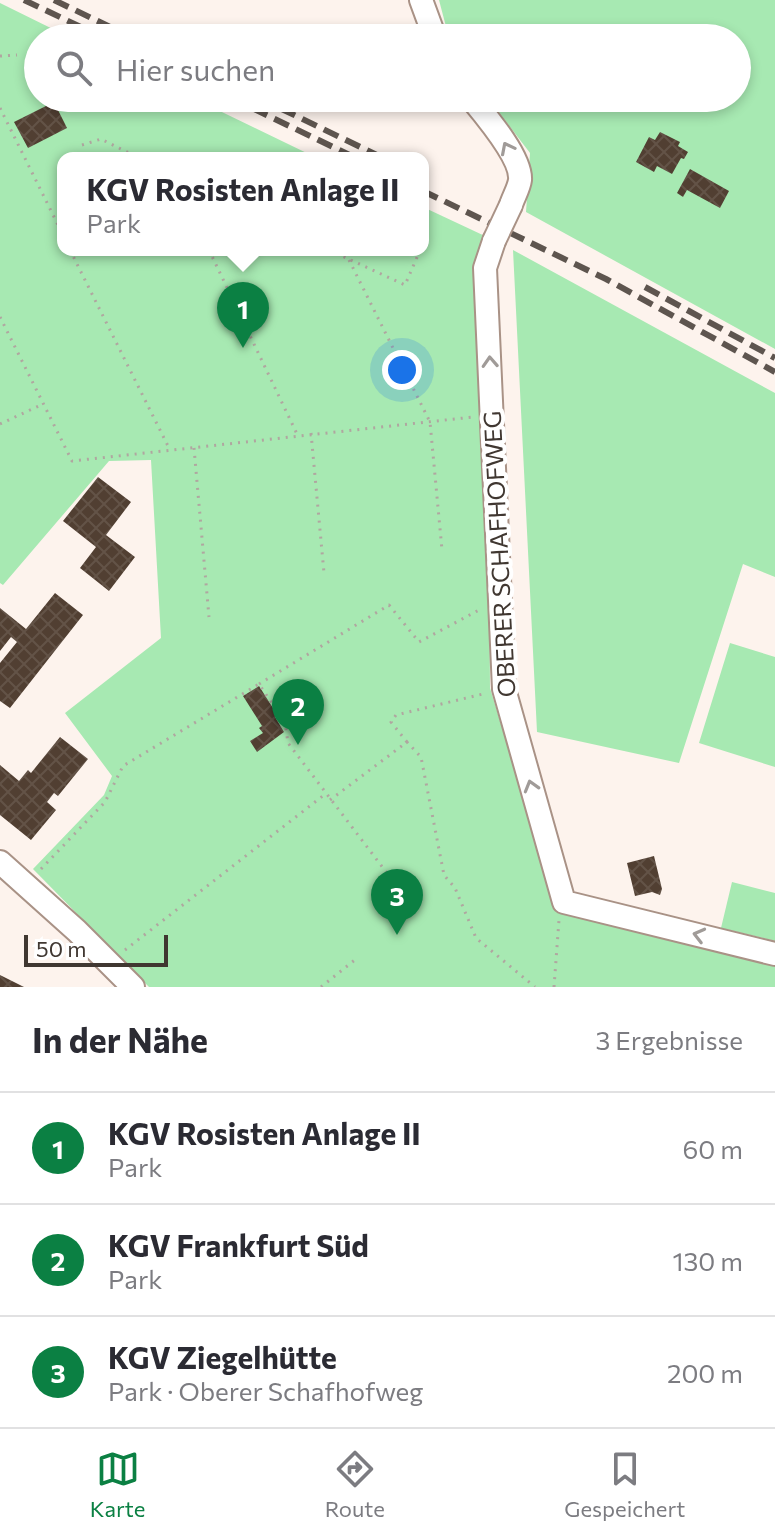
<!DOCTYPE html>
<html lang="de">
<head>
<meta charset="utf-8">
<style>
  :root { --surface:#fff; --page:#f7f7f7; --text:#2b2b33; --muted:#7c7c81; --line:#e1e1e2; --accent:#0b8043 }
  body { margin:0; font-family:Commissioner,sans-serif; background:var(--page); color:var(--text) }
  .scale { position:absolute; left:24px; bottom:20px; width:144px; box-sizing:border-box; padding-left:8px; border:4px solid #403731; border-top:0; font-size:22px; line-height:28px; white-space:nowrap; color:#403731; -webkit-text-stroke:6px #fff; paint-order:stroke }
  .you { position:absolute; left:402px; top:370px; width:28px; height:28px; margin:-20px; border:6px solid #fff; border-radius:50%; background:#1a73e8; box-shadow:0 0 0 12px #1a73e833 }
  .badge { display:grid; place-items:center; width:52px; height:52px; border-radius:50%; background:var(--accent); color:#fff; font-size:26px; font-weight:700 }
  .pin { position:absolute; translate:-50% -66px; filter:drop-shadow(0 2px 4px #0008) }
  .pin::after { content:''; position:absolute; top:42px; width:28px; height:24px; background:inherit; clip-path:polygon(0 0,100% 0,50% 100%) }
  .popup { position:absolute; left:57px; top:152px; width:372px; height:104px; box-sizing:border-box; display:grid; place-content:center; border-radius:16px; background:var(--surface); filter:drop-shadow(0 2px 6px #0005); font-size:26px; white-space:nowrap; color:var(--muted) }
  .popup b { font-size:30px; color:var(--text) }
  .popup::after { content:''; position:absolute; left:50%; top:100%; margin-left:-16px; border:16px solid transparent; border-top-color:var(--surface) }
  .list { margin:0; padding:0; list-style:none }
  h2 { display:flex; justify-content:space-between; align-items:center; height:104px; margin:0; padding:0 32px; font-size:34px }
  h2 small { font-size:26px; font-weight:400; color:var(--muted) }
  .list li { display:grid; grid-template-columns:52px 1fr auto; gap:24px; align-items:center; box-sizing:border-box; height:112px; padding:0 32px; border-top:2px solid var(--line) }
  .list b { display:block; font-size:30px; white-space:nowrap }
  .list p { margin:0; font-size:26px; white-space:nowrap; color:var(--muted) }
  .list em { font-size:26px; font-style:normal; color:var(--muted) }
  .icon { flex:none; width:44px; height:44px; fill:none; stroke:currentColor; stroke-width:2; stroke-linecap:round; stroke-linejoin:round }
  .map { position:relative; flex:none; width:775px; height:987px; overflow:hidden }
  .search { position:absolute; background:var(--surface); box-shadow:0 4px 12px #0003; left:24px; right:24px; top:24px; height:88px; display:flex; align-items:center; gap:20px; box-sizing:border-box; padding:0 28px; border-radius:44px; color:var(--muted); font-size:30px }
  .sheet { height:440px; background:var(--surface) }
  nav { display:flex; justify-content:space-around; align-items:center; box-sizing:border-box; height:112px; border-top:2px solid var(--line); background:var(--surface); font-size:22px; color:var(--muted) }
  nav a { display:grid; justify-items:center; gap:4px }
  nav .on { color:var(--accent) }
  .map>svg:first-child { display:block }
</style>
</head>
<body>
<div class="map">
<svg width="775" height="987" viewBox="0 0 775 987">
  <defs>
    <pattern id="building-cross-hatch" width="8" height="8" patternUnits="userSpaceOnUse" patternTransform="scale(2)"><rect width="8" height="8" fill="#513f32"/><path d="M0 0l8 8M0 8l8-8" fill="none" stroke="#635347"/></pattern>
  </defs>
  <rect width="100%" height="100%" fill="#fdf3ed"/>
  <path fill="#a7e9b2" d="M439 0H775V349L526 212 530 153 488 98H737V38H449Z
    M0 3 71 38H38V98H193L317 158H63V250H423V207L487 237 490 688 556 906 775 965V987H149L33 869 104 795 112 776 65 713 161 638 151 460 109 461 3 585 0 583Z
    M513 250 775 393V577L743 564 679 763 537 732Z
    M730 643 775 657V767L699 743Z
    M732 882 775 893V941L721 928Z"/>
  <path fill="url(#building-cross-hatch)" d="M54 102 67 128 28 148 14 122Z
    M660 132 680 142 678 146 688 152 684 159 681 158 672 174 657 166 654 172 636 162 649 137 655 140Z
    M690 169 729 191 720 208 687 190 683 197 677 193Z
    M98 477 131 502 106 535 135 557 109 591 80 568 96 547 63 521Z
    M55 593 83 615 10 708 0 701V663L17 642 11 637 0 651V608L26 629Z
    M259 686 278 716 275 717 284 732 257 752 250 741 263 733 259 728 262 726 243 696Z
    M60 737 88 759 58 796 54 793 47 802 56 810 31 840 0 815V765L19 781 28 770 31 773Z
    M654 856 662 889 660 895 652 892 635 896 627 863Z
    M0 975 24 987H0Z"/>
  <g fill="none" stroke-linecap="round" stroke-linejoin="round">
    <defs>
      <path id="minor" d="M421 0 435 38
        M471 98C485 115 522 158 520 180 519 188 513 198 511 205
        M494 241 485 268 504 689 564 902 775 954
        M0 862 77 931 133 987"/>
    </defs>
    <use href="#minor" stroke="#a99286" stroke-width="26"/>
    <path stroke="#b0a6a0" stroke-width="3" stroke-dasharray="2 6" stroke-linecap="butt" d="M0 56 17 55
      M0 108 63 235
      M82 145 101 139 139 158
      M70 250 170 450
      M209 250 297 434
      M329 250 405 285 418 255
      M349 260 430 422 442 550
      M0 317 72 461 473 417
      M0 424 43 404
      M311 433 324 573
      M194 448 209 617
      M259 684 389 605 419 642 479 610
      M407 742 391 722 396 715 483 694
      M330 800 407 742 421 757 444 875 455 888 476 938 535 987
      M41 869 105 802 123 766 259 684 285 723 288 743 393 881
      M125 950 324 795
      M321 987 356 959
      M554 987 559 920"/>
    <use href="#minor" stroke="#fff" stroke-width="22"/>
    <path stroke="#5e554f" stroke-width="6" stroke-dasharray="16 8" stroke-linecap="butt" d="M24 0 104 38
      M54 0 133 38
      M231 98 356 158
      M259 98 383 158
      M423 191 606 279 775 372
      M645 287 775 358"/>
    <defs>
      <path id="minor-bridge" d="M494 241 511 205"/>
    </defs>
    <use href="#minor-bridge" stroke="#a99286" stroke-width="26" stroke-linecap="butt"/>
    <use href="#minor-bridge" stroke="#fff" stroke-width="22"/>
  </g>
  <defs><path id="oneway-chevron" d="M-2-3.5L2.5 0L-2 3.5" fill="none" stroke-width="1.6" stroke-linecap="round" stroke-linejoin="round" transform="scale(2)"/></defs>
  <g stroke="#a09b98">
    <use href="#oneway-chevron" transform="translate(507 148) rotate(-117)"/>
    <use href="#oneway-chevron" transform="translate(490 362) rotate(-93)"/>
    <use href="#oneway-chevron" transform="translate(531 786) rotate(-106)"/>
    <use href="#oneway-chevron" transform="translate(699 935) rotate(-166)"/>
  </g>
  <g text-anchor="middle" stroke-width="8" stroke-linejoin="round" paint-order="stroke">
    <g font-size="24" fill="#403731" stroke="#fff">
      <text transform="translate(500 554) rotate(-93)" y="8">OBERER SCHAFHOFWEG</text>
    </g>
  </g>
</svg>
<div class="scale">50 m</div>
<div class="you"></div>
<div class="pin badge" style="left:243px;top:348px">1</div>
<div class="popup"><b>KGV Rosisten Anlage II</b>Park</div>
<div class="pin badge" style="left:298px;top:745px">2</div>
<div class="pin badge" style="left:397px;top:935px">3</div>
<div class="search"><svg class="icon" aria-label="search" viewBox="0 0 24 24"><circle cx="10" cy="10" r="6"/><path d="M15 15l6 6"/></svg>Hier suchen</div>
</div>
<section class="sheet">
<h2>In der Nähe<small>3 Ergebnisse</small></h2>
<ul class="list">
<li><span class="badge">1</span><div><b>KGV Rosisten Anlage II</b><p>Park</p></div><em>60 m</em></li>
<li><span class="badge">2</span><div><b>KGV Frankfurt Süd</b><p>Park</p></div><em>130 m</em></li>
<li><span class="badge">3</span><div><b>KGV Ziegelhütte</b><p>Park · Oberer Schafhofweg</p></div><em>200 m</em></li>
</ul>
</section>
<nav>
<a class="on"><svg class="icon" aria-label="map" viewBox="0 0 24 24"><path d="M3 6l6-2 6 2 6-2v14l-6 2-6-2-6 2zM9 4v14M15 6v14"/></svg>Karte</a>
<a><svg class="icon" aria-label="directions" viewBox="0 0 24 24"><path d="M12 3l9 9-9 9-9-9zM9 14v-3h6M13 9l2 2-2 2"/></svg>Route</a>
<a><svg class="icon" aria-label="saved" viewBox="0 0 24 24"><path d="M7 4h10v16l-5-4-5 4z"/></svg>Gespeichert</a>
</nav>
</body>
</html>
